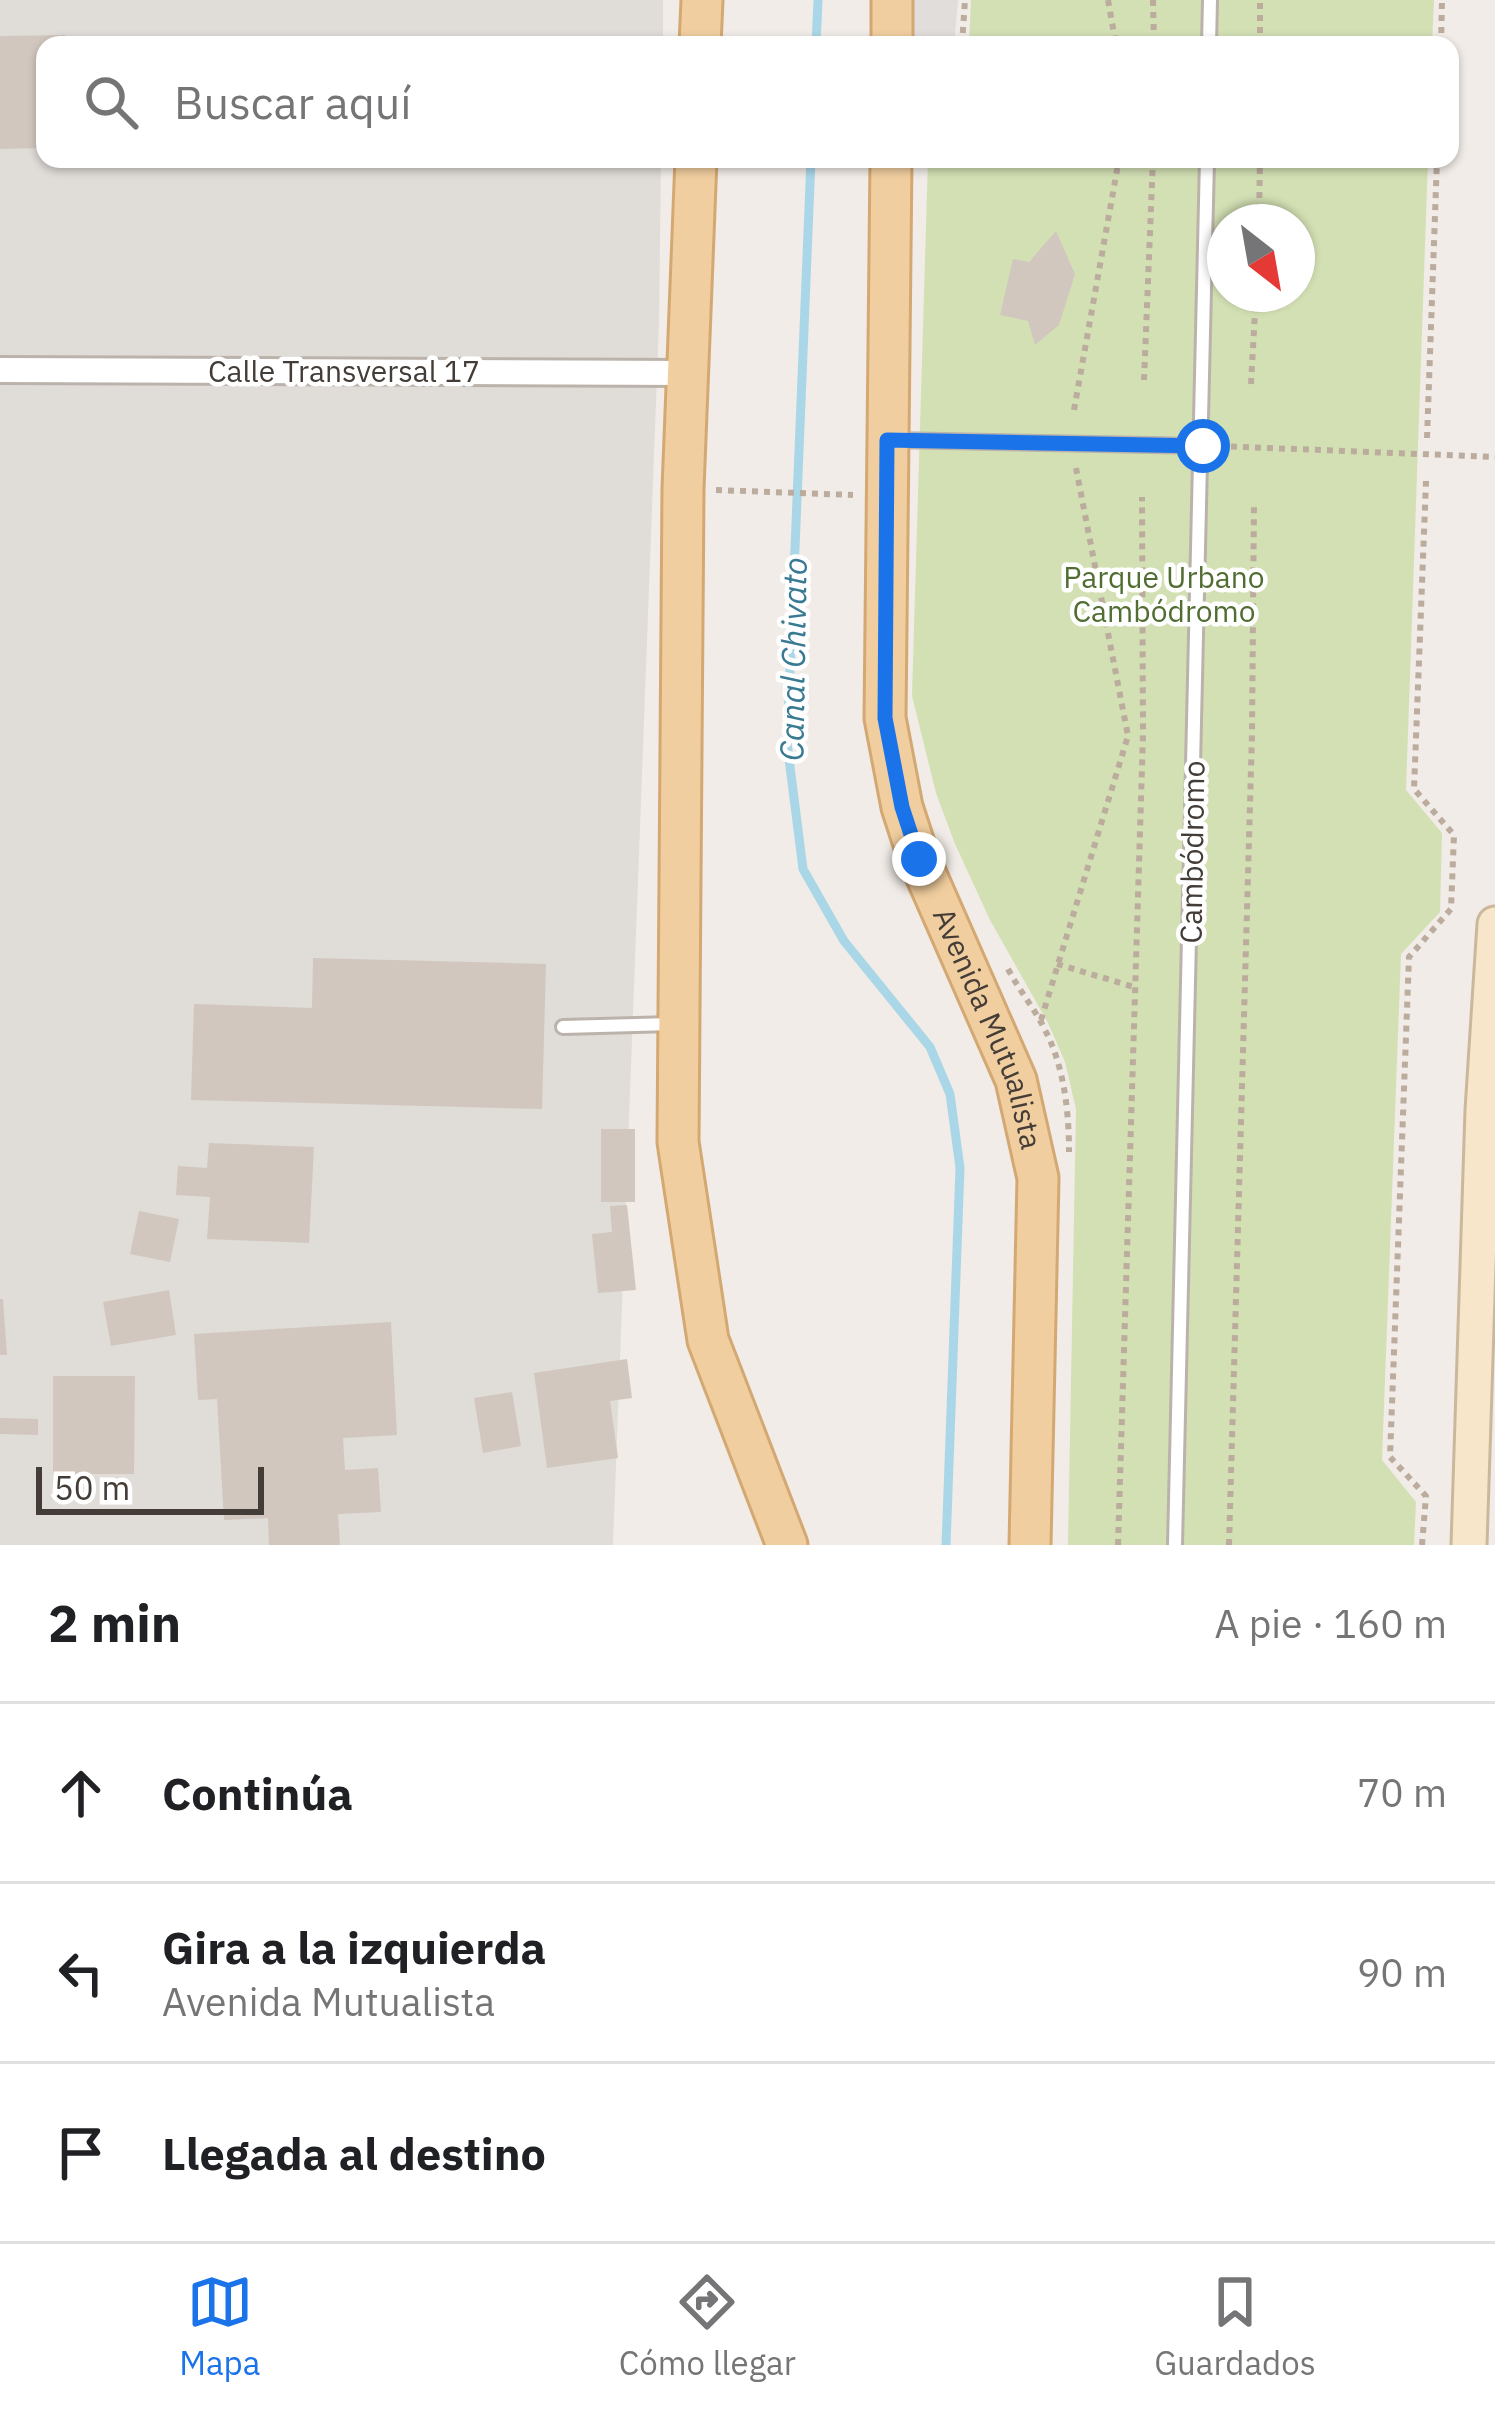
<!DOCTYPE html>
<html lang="es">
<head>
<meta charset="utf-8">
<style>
  :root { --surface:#fff; --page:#f2f2f2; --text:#202124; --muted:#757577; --line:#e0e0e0; --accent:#1a73e8 }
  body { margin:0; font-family:"IBM Plex Sans",sans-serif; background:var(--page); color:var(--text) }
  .compass { position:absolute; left:1207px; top:204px; width:108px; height:108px; border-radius:50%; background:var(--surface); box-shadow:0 3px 9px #0004; rotate:149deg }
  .scale { position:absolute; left:36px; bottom:30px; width:228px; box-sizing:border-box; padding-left:12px; border:6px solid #433c37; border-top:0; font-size:33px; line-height:42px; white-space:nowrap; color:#433c37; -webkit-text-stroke:9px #fff; paint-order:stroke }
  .stop { position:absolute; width:36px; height:36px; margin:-27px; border:9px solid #1a73e8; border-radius:50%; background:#fff }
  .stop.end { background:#1a73e8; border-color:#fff; box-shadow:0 3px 12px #0008 }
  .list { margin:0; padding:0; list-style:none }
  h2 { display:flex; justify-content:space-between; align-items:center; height:156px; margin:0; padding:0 48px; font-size:51px }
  h2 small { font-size:39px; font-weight:400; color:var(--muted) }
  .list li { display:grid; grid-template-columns:78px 1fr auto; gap:36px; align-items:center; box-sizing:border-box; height:180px; padding:0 48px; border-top:3px solid var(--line) }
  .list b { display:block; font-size:45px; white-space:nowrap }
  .list p { margin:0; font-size:39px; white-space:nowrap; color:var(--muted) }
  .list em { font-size:39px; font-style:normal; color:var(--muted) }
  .icon { flex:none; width:66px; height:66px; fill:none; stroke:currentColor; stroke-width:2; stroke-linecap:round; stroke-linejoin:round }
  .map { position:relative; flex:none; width:1495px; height:1545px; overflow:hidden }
  .search { position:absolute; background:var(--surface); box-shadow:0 3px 9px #0004; left:36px; right:36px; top:36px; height:132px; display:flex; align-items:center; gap:30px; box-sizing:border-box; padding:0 42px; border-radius:24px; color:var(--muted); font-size:45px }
  .sheet { height:696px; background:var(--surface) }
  nav { display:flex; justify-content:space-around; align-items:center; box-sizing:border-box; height:168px; border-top:3px solid var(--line); background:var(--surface); font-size:33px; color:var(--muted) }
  nav a { display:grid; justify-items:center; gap:6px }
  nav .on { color:var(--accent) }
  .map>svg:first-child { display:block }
</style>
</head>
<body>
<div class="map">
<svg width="1495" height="1545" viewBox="0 0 1495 1545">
  <rect width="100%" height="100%" fill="#f1ece7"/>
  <path fill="#e0dcd8" d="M0 0H663V45H45V159H661L659 322 613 1545H0Z"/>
  <path fill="#d3e0b4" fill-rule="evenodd" d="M971 0H1434L1432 45H969Z
    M928 159H1428L1406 790 1442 833 1440 912 1401 954 1382 1460 1416 1502 1414 1545H1068L1076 1109 1065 1062 1048 1023 990 920 955 844 936 793 912 696ZM1225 222H1297V294H1225Z"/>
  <path fill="#e0dddb" d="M913 0H958L954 45H911Z"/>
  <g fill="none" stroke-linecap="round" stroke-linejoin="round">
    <path stroke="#aad7e7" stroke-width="9" d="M816 45 818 0
      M811 159 787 743 803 869 844 941 930 1047 950 1094 960 1168 946 1545"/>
  </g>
  <path fill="#d1c7be" d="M65 35V45H45V148L0 149V36Z
    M1056 231 1075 274 1059 325 1035 345 1028 321 1000 315 1013 259 1029 262Z
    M313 958 546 964 542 1109 191 1100 194 1004 312 1008Z
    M601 1129H635V1202H601Z
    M209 1143 314 1147 309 1243 207 1239 210 1197 176 1195 178 1166 207 1168Z
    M627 1205 636 1290 598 1293 592 1234 612 1232 610 1206Z
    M139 1211 179 1219 170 1262 130 1254Z
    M169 1290 176 1335 111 1346 103 1302Z
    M0 1299H3L7 1355H0Z
    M391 1322 397 1435 343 1438 345 1470 378 1468 381 1512 338 1514 340 1545H269L268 1518 224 1520 217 1399 198 1400 194 1334Z
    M627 1359 632 1398 610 1401 618 1458 547 1468 534 1373Z
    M53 1376H135L134 1474H53Z
    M512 1392 521 1446 483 1453 474 1398Z
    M0 1418 38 1419V1435L0 1434Z"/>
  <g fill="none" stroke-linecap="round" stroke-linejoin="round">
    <defs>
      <path id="lane" d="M1209 45 1210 0
        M893 440 1203 446
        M563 1027 672 1024
        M1175 1545 1207 159"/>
      <path id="street" d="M0 370 687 373"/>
      <path id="secondary" d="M1469 1545 1483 1110 1495 924"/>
      <g id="primary">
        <path d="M700 45 702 0"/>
        <path d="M892 45V0"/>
        <path d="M696 159 683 489 678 1142 708 1340 787 1545"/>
        <path id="s1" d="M891 159 885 718 902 807 919 859 1016 1080 1038 1178 1030 1545"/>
      </g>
    </defs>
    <use href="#lane" stroke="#bbb3ab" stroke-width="18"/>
    <use href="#street" stroke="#bbb3ab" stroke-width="30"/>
    <use href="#secondary" stroke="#cbb89c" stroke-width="39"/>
    <use href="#primary" stroke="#d4a872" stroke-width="45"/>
    <path stroke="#bbac9e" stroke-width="6" stroke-dasharray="6 6" stroke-linecap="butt" d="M1108 0 1116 45
      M1153 0 1154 45
      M962 45 965 0
      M1260 45V0
      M1441 45 1442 0
      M1259 222 1260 159
      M1144 380 1153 159
      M1251 384 1256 294
      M1074 410 1119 159
      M1427 438 1437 159
      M1219 446 1495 457
      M716 490 853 495
      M1057 964 1134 987
      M1008 969C1019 990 1034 1008 1044 1028 1064 1065 1069 1111 1069 1152
      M1041 1020 1128 736 1075 463
      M1118 1545 1143 734 1142 497
      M1229 1545 1252 734 1254 502
      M1422 1545 1426 1496 1390 1457 1409 957 1451 909 1454 835 1414 789 1426 481"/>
    <use href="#lane" stroke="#fff" stroke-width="12"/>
    <use href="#street" stroke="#fff" stroke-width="24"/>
    <use href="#secondary" stroke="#f8e6ca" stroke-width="33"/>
    <use href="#primary" stroke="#f1ce9f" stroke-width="39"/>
  </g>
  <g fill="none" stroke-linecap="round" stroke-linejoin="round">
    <path stroke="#1a73e8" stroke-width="15" d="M919 859 902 807 885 718 887 440 1203 446"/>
  </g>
  <g text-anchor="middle" stroke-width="9" stroke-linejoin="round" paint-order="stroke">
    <g font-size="30" fill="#433c37" stroke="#fff">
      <text x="344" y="382">Calle Transversal 17</text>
      <text transform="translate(1193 852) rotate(-89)" y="10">Cambódromo</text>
      <text dy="10" stroke="none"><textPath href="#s1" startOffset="888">Avenida Mutualista</textPath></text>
    </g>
    <g font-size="30" fill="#516d31" stroke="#fff">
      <text x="1164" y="588">Parque Urbano<tspan x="1164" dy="34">Cambódromo</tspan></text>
    </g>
    <g font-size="33" font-style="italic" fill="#397a93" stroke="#fff">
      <text transform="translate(793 659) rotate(-89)" y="12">Canal Chivato</text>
    </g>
  </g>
</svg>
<svg class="compass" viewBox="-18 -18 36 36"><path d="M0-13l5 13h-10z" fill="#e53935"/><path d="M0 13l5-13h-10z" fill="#757577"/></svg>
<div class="scale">50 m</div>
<div class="stop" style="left:1203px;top:446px"></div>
<div class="stop end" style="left:919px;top:859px"></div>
<div class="search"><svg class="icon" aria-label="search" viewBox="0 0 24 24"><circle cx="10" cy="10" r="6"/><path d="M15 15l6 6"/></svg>Buscar aquí</div>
</div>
<section class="sheet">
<h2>2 min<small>A pie · 160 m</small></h2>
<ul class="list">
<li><svg class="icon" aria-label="ahead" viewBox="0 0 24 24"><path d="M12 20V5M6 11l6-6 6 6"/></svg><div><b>Continúa</b></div><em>70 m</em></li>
<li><svg class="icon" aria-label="left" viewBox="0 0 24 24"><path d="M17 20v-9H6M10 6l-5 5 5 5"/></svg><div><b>Gira a la izquierda</b><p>Avenida Mutualista</p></div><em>90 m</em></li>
<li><svg class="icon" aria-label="arrive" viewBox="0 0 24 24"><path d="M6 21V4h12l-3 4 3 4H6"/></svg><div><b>Llegada al destino</b></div></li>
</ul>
</section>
<nav>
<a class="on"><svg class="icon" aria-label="map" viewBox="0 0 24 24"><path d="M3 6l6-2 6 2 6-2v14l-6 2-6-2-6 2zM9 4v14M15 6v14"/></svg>Mapa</a>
<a><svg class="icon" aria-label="directions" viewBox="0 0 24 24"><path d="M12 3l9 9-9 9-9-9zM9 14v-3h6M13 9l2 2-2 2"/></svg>Cómo llegar</a>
<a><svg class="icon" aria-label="saved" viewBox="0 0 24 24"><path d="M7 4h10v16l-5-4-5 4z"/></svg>Guardados</a>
</nav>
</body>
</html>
